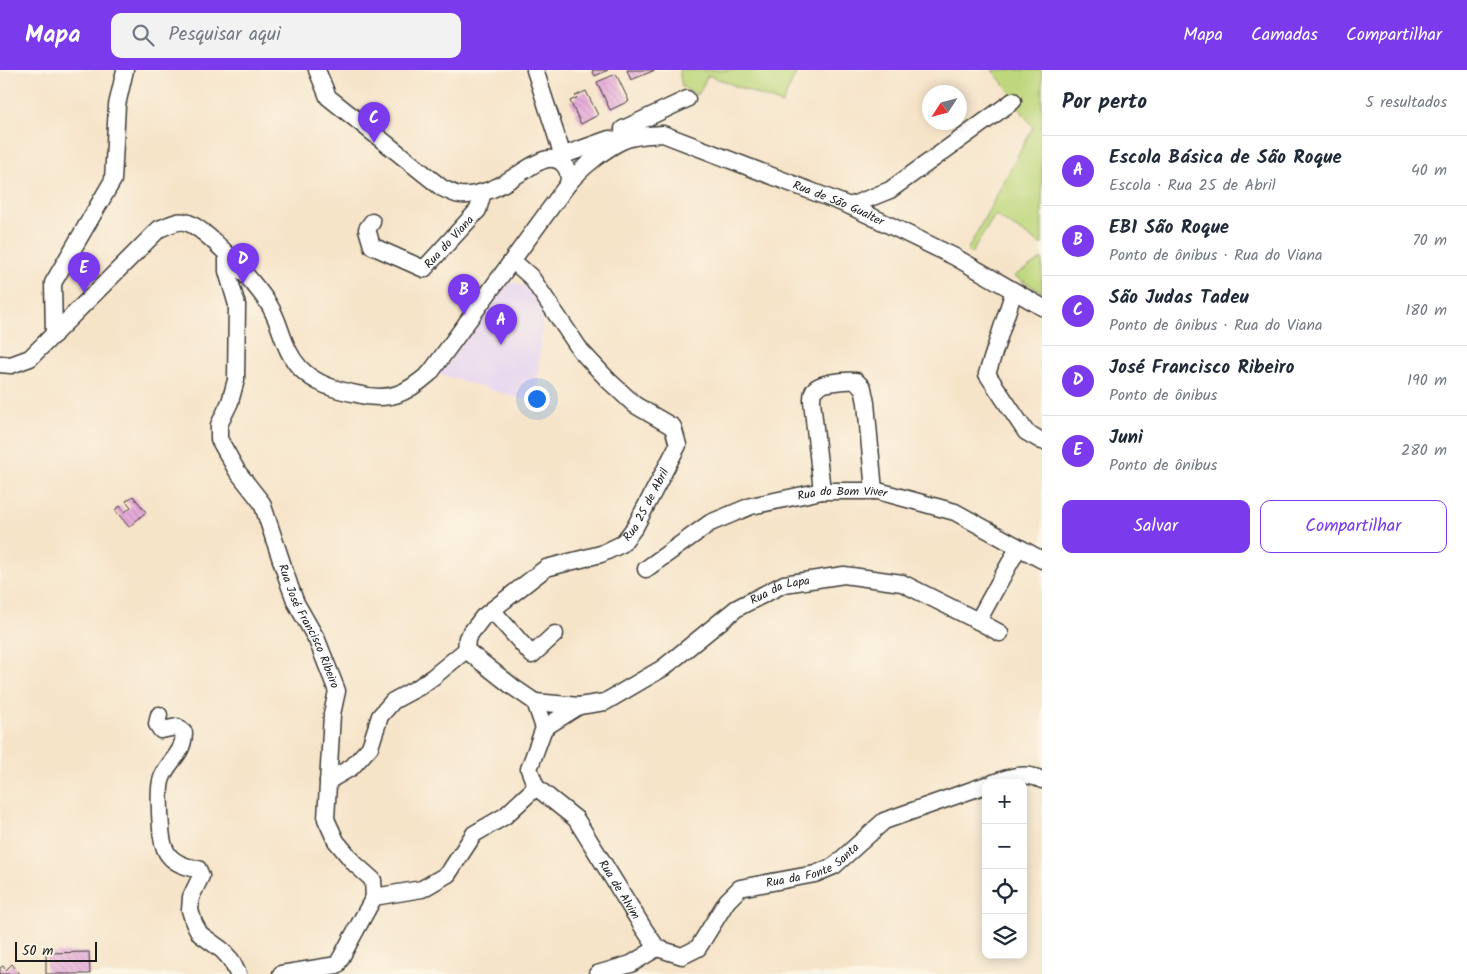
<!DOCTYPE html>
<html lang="pt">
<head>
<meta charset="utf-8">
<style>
  :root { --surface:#fff; --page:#f2f2f3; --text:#1f2937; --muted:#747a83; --line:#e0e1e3; --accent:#7c3aed }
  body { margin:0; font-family:Kalam,sans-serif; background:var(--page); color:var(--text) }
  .controls { position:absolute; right:15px; bottom:15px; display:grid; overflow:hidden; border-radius:10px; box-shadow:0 2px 12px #0003 }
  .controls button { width:45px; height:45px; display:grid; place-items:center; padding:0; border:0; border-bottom:1px solid var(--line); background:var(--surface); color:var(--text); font:25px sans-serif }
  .compass { position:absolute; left:922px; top:15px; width:45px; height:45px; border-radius:50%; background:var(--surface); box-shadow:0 2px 12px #0003; rotate:234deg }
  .scale { position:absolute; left:15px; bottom:12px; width:82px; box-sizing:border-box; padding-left:5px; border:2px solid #1c1c1c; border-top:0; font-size:14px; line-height:18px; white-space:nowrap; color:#1c1c1c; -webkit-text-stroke:4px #fcf5e5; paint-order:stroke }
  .you { position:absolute; left:536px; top:328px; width:18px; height:18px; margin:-12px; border:4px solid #fff; border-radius:50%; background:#1a73e8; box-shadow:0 0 0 8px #1a73e833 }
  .badge { display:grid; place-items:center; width:32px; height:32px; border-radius:50%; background:var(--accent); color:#fff; font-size:16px; font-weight:700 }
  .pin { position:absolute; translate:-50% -41px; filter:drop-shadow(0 1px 2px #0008) }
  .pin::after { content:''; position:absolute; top:26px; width:18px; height:15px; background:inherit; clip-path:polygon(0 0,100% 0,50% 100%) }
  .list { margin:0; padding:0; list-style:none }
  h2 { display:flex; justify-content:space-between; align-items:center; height:65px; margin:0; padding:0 20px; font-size:21px }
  h2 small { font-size:16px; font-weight:400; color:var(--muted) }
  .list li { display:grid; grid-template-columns:32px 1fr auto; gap:15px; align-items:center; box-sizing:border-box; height:70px; padding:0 20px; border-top:1px solid var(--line) }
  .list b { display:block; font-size:19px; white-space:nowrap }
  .list p { margin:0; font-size:16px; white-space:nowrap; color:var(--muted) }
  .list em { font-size:16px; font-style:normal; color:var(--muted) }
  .actions { display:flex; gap:10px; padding:15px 20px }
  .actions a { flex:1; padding:11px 0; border:1px solid var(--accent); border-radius:10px; text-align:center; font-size:18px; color:var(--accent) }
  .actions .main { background:var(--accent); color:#fff }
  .icon { flex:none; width:28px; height:28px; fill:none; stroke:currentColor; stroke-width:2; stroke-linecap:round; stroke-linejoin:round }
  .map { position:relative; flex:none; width:1042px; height:904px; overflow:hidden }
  header { display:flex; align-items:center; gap:30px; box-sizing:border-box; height:70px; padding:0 25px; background:var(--accent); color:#fff }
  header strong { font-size:24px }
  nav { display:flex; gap:28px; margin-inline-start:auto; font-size:18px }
  .search { width:350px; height:45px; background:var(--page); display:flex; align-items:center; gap:12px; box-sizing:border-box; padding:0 18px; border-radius:10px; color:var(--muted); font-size:19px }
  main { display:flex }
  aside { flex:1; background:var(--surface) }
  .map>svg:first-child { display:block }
</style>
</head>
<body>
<header>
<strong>Mapa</strong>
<div class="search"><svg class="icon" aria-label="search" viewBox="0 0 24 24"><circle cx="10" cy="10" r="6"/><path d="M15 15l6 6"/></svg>Pesquisar aqui</div>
<nav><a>Mapa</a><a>Camadas</a><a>Compartilhar</a></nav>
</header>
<main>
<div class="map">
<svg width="1042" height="904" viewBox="0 0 1042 904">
  <defs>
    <pattern id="building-back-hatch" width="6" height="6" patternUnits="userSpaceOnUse" patternTransform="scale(1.25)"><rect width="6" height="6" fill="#e6abd9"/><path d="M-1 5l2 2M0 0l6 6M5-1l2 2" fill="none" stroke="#c593ba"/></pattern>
  </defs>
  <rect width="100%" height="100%" fill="#fcf5e5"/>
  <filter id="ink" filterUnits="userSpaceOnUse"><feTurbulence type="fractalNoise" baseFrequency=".02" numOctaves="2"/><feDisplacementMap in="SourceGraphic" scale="10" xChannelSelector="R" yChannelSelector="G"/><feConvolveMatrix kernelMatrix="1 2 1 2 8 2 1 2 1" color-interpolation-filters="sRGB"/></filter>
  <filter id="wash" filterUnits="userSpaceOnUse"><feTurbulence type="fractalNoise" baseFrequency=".0096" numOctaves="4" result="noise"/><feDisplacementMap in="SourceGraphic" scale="20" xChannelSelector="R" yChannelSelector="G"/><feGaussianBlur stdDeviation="1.12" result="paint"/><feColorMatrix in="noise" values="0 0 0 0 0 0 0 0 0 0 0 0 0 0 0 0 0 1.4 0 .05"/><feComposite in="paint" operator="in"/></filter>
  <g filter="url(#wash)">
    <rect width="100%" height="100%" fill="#f6e4c9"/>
    <path fill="#e5d3f1" d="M509 213H516L524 216 529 220 540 235 543 245 536 333 439 304 505 216Z"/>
    <path fill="#bdd77c" stroke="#6c7a4c" d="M679 0H797L782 34 708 5 698 25 682 17Z
      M992 0H1042V175L995 145 971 184 967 181 1033 57 1010 25 1011 23Z
      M1042 189V222L1014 206Z"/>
    <g id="blocks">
      <path fill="url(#building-back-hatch)" d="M592 0H608L595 6Z
        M627 0H655L631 10Z
        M616 4 629 31 610 40 597 12Z
        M586 21 598 45 581 54 570 31 577 28 575 26Z
        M133 426 146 442 129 457 115 440 120 436 125 442 131 437 126 431Z
        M89 882 90 904H46V883Z
        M12 894 20 904H0V898L3 896 6 900Z"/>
    </g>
  </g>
  <g filter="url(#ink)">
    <use href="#blocks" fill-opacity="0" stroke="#3d3a36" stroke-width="1"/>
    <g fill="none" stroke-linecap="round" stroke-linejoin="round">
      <defs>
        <g id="minor">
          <path d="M535 0 560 77 564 95"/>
          <path d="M624 70 623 59 687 29"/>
          <path d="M553 89 609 69 616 70"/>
          <path id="s1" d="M568 114C581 98 604 79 624 70 636 65 649 65 663 64L850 136 955 187 1042 237"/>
          <path d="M850 136 890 120 1013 31"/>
          <path id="s2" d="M372 152 367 159 372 176 424 199 478 140 483 122"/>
          <path id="s3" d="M227 184V201L237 235 236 310 230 332 219 355V369L237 401 262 433 290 517 296 533 317 570 337 621 332 644 326 749 336 771 355 794 373 810 374 827 337 895 281 904"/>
          <path d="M1014 221 987 304 1026 362 1042 371"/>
          <path d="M54 265 53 213 113 110 117 35 125 0"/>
          <path d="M0 294 11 295 30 288 159 159C167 156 177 150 185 152 205 155 263 221 272 240 282 259 284 281 300 298 315 314 336 320 357 324 390 332 406 324 430 303L568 114C570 107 569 102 565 96 551 78 530 98 517 105 508 111 493 120 483 122 477 124 466 126 460 125 454 124 447 120 442 118L328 27 317 0"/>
          <path d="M822 421 812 331C812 328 812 325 813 322 816 312 846 310 856 311L863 318 866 333 874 421"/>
          <path id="s4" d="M646 499 710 453 751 436 822 421H878L955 442 1042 490"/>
          <path d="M492 540 532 585 555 564"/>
          <path d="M978 551 1018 478"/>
          <path id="s5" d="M466 580 513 617 535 632 544 658 529 699 536 717 576 749 644 859 657 878 631 894 597 904"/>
          <path id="s6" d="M535 632 579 636 605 632 663 598 737 538 784 514 844 505 902 513 978 551 1000 563"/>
          <path d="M159 645 157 654 161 660 177 657 184 663C183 686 169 689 162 708 158 718 160 731 160 743 162 775 161 793 198 799L201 806 191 827 190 840 194 853 200 864 222 880 231 890 238 904"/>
          <path d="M544 658 579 636"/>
          <path id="s7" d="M328 711 352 697 370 677 380 646 393 631 419 617 433 607 466 580 467 568 483 547 546 498 601 484 622 474 635 457 678 375 673 357 635 335 609 311 581 281 531 207 513 191"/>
          <path d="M993 713C1009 707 1026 701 1042 710"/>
          <path d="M374 827 422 819 448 804 474 764 505 746 536 717"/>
          <path id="s8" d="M657 878 682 886 698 878 727 831 740 818 815 804 834 796 884 751 986 715"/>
        </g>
      </defs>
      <use href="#minor" stroke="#3d3a36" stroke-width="19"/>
      <use href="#minor" stroke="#fff" stroke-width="16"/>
    </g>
  </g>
  <g text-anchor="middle" stroke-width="4.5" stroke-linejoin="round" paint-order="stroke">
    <g font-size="12" fill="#1c1c1c" stroke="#fcf5e5">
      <text dy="4" stroke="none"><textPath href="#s1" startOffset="300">Rua de São Gualter</textPath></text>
      <text dy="4" stroke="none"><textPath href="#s2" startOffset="120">Rua do Viana</textPath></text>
      <text dy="4" stroke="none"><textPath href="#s4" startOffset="216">Rua do Bom Viver</textPath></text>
      <text dy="4" stroke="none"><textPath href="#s7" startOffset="441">Rua 25 de Abril</textPath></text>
      <text dy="4" stroke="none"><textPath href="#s6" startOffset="280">Rua da Lapa</textPath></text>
      <text dy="4" stroke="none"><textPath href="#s3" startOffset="399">Rua José Francisco Ribeiro</textPath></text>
      <text dy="4" stroke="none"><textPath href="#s8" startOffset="195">Rua da Fonte Santa</textPath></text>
      <text dy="4" stroke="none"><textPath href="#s5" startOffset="311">Rua de Alvim</textPath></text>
    </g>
  </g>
</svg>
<div class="controls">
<button>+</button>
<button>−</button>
<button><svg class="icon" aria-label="locate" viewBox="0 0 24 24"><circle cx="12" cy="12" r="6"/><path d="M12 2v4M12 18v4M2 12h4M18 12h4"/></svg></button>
<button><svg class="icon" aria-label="layers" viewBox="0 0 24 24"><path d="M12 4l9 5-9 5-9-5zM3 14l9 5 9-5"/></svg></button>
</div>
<svg class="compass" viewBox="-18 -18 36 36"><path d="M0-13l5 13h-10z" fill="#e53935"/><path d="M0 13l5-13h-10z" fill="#747a83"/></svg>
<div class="scale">50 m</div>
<div class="you"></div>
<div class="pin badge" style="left:501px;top:275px">A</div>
<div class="pin badge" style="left:464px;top:245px">B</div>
<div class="pin badge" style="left:374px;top:73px">C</div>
<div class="pin badge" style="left:243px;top:214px">D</div>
<div class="pin badge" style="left:84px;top:223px">E</div>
</div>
<aside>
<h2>Por perto<small>5 resultados</small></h2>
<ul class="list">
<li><span class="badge">A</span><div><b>Escola Básica de São Roque</b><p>Escola · Rua 25 de Abril</p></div><em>40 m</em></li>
<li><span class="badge">B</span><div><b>EB1 São Roque</b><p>Ponto de ônibus · Rua do Viana</p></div><em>70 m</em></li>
<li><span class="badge">C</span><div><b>São Judas Tadeu</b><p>Ponto de ônibus · Rua do Viana</p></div><em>180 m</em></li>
<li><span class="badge">D</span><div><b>José Francisco Ribeiro</b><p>Ponto de ônibus</p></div><em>190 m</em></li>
<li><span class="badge">E</span><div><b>Juni</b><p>Ponto de ônibus</p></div><em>280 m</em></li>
</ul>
<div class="actions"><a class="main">Salvar</a><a>Compartilhar</a></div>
</aside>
</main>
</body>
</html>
